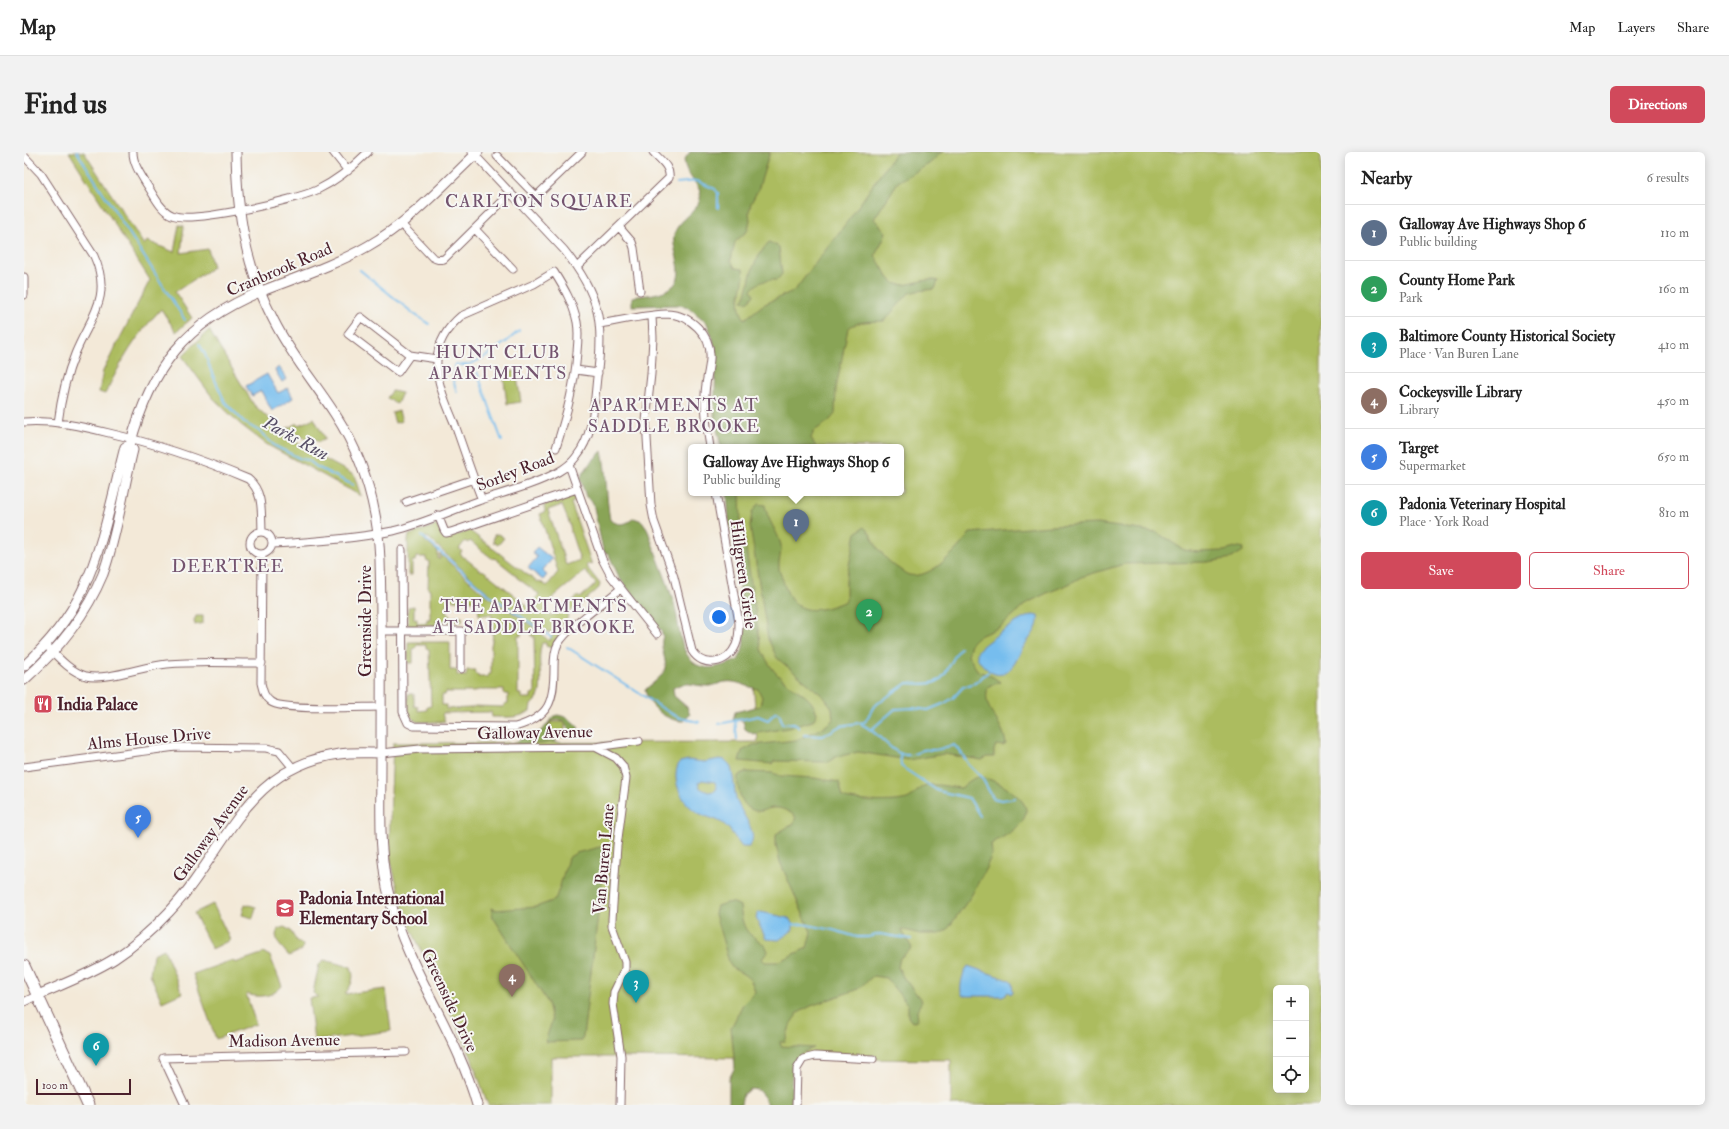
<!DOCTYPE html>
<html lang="en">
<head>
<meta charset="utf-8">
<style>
  :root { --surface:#fff; --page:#f2f2f2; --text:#222; --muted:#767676; --line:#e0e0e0; --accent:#d1495b }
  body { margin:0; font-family:"IM FELL Double Pica",serif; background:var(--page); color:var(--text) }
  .controls { position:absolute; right:12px; bottom:12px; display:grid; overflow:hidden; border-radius:6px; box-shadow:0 2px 10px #0003 }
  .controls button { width:36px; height:36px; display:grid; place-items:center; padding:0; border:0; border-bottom:1px solid var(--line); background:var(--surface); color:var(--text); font:20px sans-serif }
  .scale { position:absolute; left:12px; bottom:10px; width:95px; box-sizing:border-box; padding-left:4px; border:2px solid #4a1f2b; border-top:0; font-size:11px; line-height:14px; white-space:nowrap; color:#4a1f2b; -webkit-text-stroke:3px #f6f6f2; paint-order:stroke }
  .you { position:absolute; left:695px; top:465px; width:14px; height:14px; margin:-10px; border:3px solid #fff; border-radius:50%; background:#1a73e8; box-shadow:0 0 0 6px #1a73e833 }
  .badge { display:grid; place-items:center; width:26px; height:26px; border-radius:50%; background:var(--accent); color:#fff; font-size:13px; font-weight:700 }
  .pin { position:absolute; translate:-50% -33px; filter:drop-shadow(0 1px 2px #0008) }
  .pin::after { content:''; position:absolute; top:21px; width:14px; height:12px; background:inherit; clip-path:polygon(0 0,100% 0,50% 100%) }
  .popup { position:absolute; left:664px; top:292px; width:216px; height:52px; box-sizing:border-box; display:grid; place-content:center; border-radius:6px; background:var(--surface); filter:drop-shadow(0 1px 3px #0005); font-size:13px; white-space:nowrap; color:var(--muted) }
  .popup b { font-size:15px; color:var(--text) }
  .popup::after { content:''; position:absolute; left:50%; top:100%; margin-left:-8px; border:8px solid transparent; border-top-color:var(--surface) }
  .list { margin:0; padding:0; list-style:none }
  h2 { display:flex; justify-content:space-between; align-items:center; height:52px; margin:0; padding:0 16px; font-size:17px }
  h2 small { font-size:13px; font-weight:400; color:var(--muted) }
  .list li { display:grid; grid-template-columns:26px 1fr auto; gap:12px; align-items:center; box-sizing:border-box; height:56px; padding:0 16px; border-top:1px solid var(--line) }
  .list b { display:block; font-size:15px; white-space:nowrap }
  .list p { margin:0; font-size:13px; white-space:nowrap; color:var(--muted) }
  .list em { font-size:13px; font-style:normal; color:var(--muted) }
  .actions { display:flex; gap:8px; padding:12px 16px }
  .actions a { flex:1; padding:9px 0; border:1px solid var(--accent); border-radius:6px; text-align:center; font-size:14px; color:var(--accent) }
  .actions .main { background:var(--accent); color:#fff }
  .icon { flex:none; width:22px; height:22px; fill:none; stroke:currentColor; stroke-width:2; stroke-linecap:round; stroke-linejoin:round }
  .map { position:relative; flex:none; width:1297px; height:953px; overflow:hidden; border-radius:6px }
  header { display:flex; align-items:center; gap:24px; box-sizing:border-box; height:56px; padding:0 20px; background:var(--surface); border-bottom:1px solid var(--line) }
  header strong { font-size:19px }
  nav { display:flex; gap:22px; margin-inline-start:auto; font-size:14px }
  .intro { display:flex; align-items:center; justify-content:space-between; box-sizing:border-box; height:96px; padding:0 24px }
  h1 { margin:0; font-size:28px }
  .button { padding:10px 18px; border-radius:6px; background:var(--accent); color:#fff; font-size:14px; font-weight:700 }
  main { display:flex; gap:24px; padding:0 24px }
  aside { flex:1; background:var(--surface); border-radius:6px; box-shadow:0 2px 10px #0003 }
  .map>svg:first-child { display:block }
</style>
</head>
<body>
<header>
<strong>Map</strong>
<nav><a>Map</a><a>Layers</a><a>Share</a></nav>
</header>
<div class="intro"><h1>Find us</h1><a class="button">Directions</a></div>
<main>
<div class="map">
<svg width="1297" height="953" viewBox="0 0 1297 953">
  <rect width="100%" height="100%" fill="#f6f6f2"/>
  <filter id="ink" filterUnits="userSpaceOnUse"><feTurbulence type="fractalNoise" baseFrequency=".025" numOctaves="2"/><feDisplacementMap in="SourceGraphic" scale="8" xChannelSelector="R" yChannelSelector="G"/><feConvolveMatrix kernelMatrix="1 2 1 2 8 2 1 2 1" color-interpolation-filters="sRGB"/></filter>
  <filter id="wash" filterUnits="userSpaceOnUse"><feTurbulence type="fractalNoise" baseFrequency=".012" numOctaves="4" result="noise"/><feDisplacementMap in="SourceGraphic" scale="16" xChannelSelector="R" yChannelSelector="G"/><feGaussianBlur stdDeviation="0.9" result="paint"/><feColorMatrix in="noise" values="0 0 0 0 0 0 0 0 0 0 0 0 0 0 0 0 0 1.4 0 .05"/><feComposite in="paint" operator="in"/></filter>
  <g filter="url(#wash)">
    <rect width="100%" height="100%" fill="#f3e9d8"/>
    <path fill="#acbc5f" stroke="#7b6e45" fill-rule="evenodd" d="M45 0H60L120 93 123 89 150 100 155 73 160 74 157 101 184 97 189 115 151 140 168 166 152 180 137 157C111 185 98 208 81 242L75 240 79 219 126 128Z
      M684 0H1297V953H927V908L600 905H527V953H464L446 902 381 764 367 710 365 692 369 591 734 590 713 341H877V295H709ZM1252 836H1282V938H1252Z
      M185 178 230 253 262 282 260 278 273 271 275 273 290 266 301 287 295 290 287 286 282 288 275 282 267 286 282 297 330 323 337 344 242 292 216 272 189 246 158 204Z
      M492 219 497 250 483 252 479 221Z
      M368 239 378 241 373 252 363 246Z
      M375 259 378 269 371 271 368 261Z
      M547 343 553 347 554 348 547 351 568 413 564 412 562 414 576 432 575 436 555 454 549 457 544 462 543 467 533 476 538 480 528 496 522 494V491H518C512 508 520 528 515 543 513 548 510 550 507 553L506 559C496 567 480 565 468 565L467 560 420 561 418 562 421 570H394C382 566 384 552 384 542H390V554L394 555V559L403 558V555L407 554 405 497 402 496V493H392V496L389 497V511H384V490H426V518H433V523L442 524 443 518H451V522H454V525H464V522H467V493C470 486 468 473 468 463H455L454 449 425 448V451H422V461L425 462 426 465H438V469H412V476H408L409 474 406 472 405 476 384 474V455L390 454V467H393V471H403V467H406V438L404 437 405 409 402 408V405H392L391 409H388V423H384V389L385 383 413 373 418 384 421 386 446 379 513 430 515 429 523 434 534 420 516 362 521 360 520 353ZM538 353C541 362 547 372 547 381L556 408 542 413 524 358ZM401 385 405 386C442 421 481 462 529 482L525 489 514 478 457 439 416 402V407H414V400L401 389ZM441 389 444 391 446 389 469 407 470 406 473 408 493 424 492 425 515 442 505 455 460 419 456 418 436 402 438 399 435 397ZM561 419 572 432 556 446 554 444 532 463 530 461 527 464 521 456 524 454 522 451ZM497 480H507V484H510L511 542H507V546H498V542H494V484H497ZM454 538H480V542H484V551L480 552V555L451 554 447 556 422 557V553H418V543H421L422 540H450Z
      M474 382 480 386 474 393 469 390 470 383Z
      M172 464H179V471L171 473 170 469Z
      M526 570H541V585L526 584Z
      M189 752 206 788 188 797 170 761Z
      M221 752 232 755 229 766 218 763Z
      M260 775 266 778 273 790H276L279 793 278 798 265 804 254 791 252 783 254 777Z
      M140 797 158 841 138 850 126 822 129 802Z
      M240 801 246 804 258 834C249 845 235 846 222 842L232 872 192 887 169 822 209 808 211 811Z
      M300 808 327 815C331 826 328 833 321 842L362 837 367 879 290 889 285 846 295 845 289 841 295 812Z"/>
    <path fill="#89a456" stroke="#6a6240" d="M666 0H746L734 38 727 51 725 60 726 69 724 78 711 90 707 108 711 116 719 117C722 136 708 151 721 167L739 153 771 138 826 66 872 0H918L905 12 874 30 850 67 862 80C860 89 854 95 851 104 856 111 860 119 864 125 876 143 898 123 914 129L911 137 893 139 885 141 860 169C846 170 836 168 824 176L812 236 811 262 805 269 790 279 787 286 792 295H697L690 264 692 214 689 187 683 171 669 159 661 154 652 153 608 154V145C620 143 638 143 649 134 663 121 647 98 650 83 653 67 680 58 676 40 673 29 662 25 660 8Z
      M745 90 755 95 758 122 753 128C741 128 735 129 727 138L730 143 724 150 718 149C723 142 723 138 725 131 727 116 735 101 745 90Z
      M578 299C583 322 582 345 586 368 596 374 601 373 610 366L618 369 623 376C631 401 642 425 650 451 655 467 654 493 666 507 678 522 699 514 714 508L718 500 720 491 718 465 720 457 716 440 713 404 705 370 703 341H716L717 376 720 384 737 497C742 507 747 517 756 525 769 538 787 542 793 561L789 569 764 576 729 582 721 577 719 569 709 568 711 560 736 554 738 545 734 537C723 535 712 528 701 530 694 531 689 535 682 534 668 534 664 528 649 536L650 544 663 555 666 563 659 569C642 569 625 555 621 538 626 533 637 526 640 519 645 508 634 496 639 484L637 479 596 427 584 401H581L579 398 569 351 566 347 562 345 556 326 566 311Z
      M757 341H776V342L771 348Z
      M734 352 741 353C743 368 753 378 757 393 758 400 754 409 755 417 756 422 759 427 760 432 771 466 795 460 822 449V427L832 381 840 375C850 384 849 391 857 400 861 406 867 411 872 415 876 417 881 422 885 423 907 428 934 397 946 381L1026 374 1073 372 1132 380 1160 398 1174 400 1200 399 1215 395 1220 396 1219 399 1208 406 1184 410 1100 412 1057 425 1045 432 1023 441 1003 451 976 475 953 485 947 491 944 503 953 518 969 525 976 530 964 535C959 554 969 560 977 576 980 581 981 587 982 592L979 594 972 593 970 598V605H963L958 608 920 602 885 608 834 600 812 605 804 610 750 609 748 612 715 609 718 599 729 593 772 588 800 575 809 568 808 556 800 545 753 506 744 487 726 374 728 360Z
      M533 563C542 564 549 569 555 576L550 581 545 578 540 569C535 568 530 567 525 571V584L526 586 533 587 531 590 518 592H494L493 589C502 585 513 583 520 576 525 571 526 566 533 563Z
      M721 620 749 621 757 624 790 626 815 630 819 645C830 650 870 651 883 647 891 644 895 634 903 633 914 632 926 635 937 636 943 631 948 626 955 625 968 625 1004 645 1002 660 1000 676 978 685 967 692L968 702 962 716 947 744 923 778 915 782H896L877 777 888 796 876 806 874 815 879 825 898 849 893 858 894 868 888 870 884 865V853L862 826 849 824 834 837 787 854 774 861 767 871 761 890H756L757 894 790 896C784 898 775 902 772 908 766 919 768 941 767 953H743L740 945 734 938 727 937 719 942 717 953H705V927L711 915 707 876 719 852 731 840C728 825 721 823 708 816L705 810 691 762 693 754C702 751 707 748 716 754 717 762 718 772 723 779 729 787 740 789 744 799L738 807 741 810H753L783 796 787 780 756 710 752 693V682L769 672 772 665C762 657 755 654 743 657 740 658 737 660 734 659 718 659 712 636 714 624Z
      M580 694 582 698 559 885 557 889 521 890 528 869 524 851 469 765 467 756 471 758 512 755 531 748 536 734 544 706 552 701Z"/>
    <path fill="#76bdee" stroke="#606e8c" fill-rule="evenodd" d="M255 215 263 227 258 230 251 218Z
      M243 222 254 241 264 236 269 246 248 259 237 239 228 244 222 234Z
      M513 395 528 407 518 419 523 423 519 428 504 416 513 405 508 401Z
      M1009 463 1014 464C1016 476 1006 485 1000 494 995 501 993 510 987 516 974 531 960 517 953 505 953 501 953 499 956 496 965 488 998 464 1009 463Z
      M696 607 701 608 706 613C710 624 710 635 712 646 715 660 737 681 725 695H718C712 688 708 679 701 673 693 666 682 666 673 660 658 652 645 625 656 610L664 608 680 610ZM678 628 691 630 693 636 691 639 684 640 676 636 674 631Z
      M737 760 765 766 769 773V778L755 788 742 787 732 766 734 761Z
      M944 814 985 828 988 831 989 841 987 842 984 840 979 844H939L937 841C936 833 938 822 944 814Z"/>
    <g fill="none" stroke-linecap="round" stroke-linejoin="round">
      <path stroke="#76bdee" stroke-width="2" d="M53 0 161 168
        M653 31 673 29 691 37 694 41V56
        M336 118 390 162 405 172
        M175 192 181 202 187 219 201 250 221 271 235 279 251 294 277 307 284 308 293 315 329 333
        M453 220 478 289
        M433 240 429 228 431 212C434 212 438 214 441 213 456 211 484 189 495 179
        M398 384 463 441 527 485
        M543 495 646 561 656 566 675 570
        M711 568 713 587
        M695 572 734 564 744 568 752 560 756 563 758 572 770 571 775 576
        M837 572C853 578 866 601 882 603 890 604 893 600 899 598 902 597 905 598 909 598 916 598 923 594 930 593L936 599 945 613 958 626 969 646 977 648 991 646
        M848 577 871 557 889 556 904 558 921 551 929 546 939 535 951 531 964 520
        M780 583 799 584 816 574 841 570 850 554 883 531C925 535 916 525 936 496
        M876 601 877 614 881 617 914 639 945 646 956 664
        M769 773 779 772 809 778 833 785H844L856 782 887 787"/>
    </g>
  </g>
  <g filter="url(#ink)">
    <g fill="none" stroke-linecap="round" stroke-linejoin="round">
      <defs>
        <path id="minor" d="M109 0C109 12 117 23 123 33 130 43 136 58 148 63 168 72 271 48 293 38 312 29 329 15 344 0
          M309 0 324 19
          M0 4 17 22 70 104C89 146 66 165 51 202 42 224 37 247 34 271
          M473 4 512 44
          M501 55 558 0
          M377 72 408 105C413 108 415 108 420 107L487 41
          M595 75 608 90 610 96 616 139
          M451 77 489 117
          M553 115 645 26C647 15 636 8 629 0
          M0 125V143
          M628 164 629 186 627 222 622 269 627 353 630 369 650 425 668 499C679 517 704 512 712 493 715 486 715 479 715 471L692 341
          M576 172C598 168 621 163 642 162 666 162 688 183 686 207 685 220 681 231 681 244 681 261 683 278 686 295
          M386 203 374 220 324 182 337 165 386 203 413 207
          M552 218 574 221
          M0 270C29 268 57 274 85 281 133 292 179 308 224 327 240 340 237 361 238 379
          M545 313 578 407 587 424 633 482
          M458 348C448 323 440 298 431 273 423 253 412 231 413 209 413 191 424 175 437 164L510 132 530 120C540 136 549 151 553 170 555 180 554 190 553 200 551 233 542 264 532 296
          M382 350 450 327
          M414 363 420 378 422 381 427 380 553 337
          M226 391a11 11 0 1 1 22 0a11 11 0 1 1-22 0Z
          M249 392C288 390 329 387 369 379 399 372 428 358 457 348 482 340 510 333 534 320 541 316 547 312 552 305 570 283 570 252 573 225 581 170 575 142 540 98L448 0
          M378 398 379 560 384 571 390 574 491 575C526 565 530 549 530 516 530 508 530 499 534 492 546 473 579 452 596 437
          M238 402 237 531C239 539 240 545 247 550 260 559 336 555 357 555
          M357 479H437V517
          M21 492C33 504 45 519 62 524 83 529 119 514 143 512 174 509 206 511 238 511
          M571 595 592 606 599 614 602 626 593 694 588 767V774L601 810V817L590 840 589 852 597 904 596 953
          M357 601 396 597 571 595 615 589
          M0 615 152 595 242 596 255 599 269 616
          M0 850 14 843
          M161 953 139 906 382 900
          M772 953 773 917 779 907 791 904 849 907"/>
        <path id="tertiary" d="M212 0C213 61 221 114 250 169 267 203 291 231 311 262 339 305 354 356 356 408 358 475 357 542 357 610 357 656 354 703 366 748 385 820 433 881 453 953
          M0 514C23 493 45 466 58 439 79 396 89 341 101 295L106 293
          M0 528C33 499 62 463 79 422 93 384 99 338 109 298L106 293C127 215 162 170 238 139 274 125 311 113 344 94 386 70 419 33 454 0
          M14 843C39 832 66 822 90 807 110 794 129 777 145 760 203 699 219 616 315 602 329 600 343 601 357 601"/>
        <path id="primary" d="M0 814 64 953"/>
      </defs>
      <use href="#minor" stroke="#856668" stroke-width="9"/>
      <use href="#tertiary" stroke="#856668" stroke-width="11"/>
      <use href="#primary" stroke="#856668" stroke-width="13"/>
      <use href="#minor" stroke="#fff" stroke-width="7"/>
      <use href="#tertiary" stroke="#fff" stroke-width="9"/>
      <use href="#primary" stroke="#fff" stroke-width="11"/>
    </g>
  </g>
  <defs>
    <symbol id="restaurant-square" viewBox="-11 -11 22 22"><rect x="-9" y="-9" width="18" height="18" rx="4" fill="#d1495b" stroke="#f6f6f2"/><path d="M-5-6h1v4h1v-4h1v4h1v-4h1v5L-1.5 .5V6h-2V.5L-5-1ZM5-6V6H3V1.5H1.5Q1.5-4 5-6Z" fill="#fff"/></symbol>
    <symbol id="school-square" viewBox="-11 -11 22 22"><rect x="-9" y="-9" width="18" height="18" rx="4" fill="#d1495b" stroke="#f6f6f2"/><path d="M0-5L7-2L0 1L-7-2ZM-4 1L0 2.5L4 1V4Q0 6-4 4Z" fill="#fff"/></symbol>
  </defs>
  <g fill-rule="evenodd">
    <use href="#restaurant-square" x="8" y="541" width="22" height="22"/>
    <use href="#school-square" x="250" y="745" width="22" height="22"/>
  </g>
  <g text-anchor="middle" stroke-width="4" stroke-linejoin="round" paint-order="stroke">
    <g font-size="17" fill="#4a1f2b" stroke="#f6f6f2">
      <text transform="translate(255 117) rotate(-23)" y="6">Cranbrook Road</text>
      <text transform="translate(491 319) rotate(-21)" y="6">Sorley Road</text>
      <text transform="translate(720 422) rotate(82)" y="6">Hillgreen Circle</text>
      <text transform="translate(341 469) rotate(-90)" y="6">Greenside Drive</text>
      <text transform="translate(511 580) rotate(-1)" y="6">Galloway Avenue</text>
      <text transform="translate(125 586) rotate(-5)" y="6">Alms House Drive</text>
      <text transform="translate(186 681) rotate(-54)" y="6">Galloway Avenue</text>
      <text transform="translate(579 707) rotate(-85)" y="6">Van Buren Lane</text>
      <text transform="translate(426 848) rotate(65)" y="6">Greenside Drive</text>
      <text transform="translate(260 888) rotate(-1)" y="6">Madison Avenue</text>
    </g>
    <g font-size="17" font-weight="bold" fill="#4a1f2b" stroke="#f6f6f2" text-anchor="start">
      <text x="33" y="558">India Palace</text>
      <text x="275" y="752">Padonia International<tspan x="275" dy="20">Elementary School</tspan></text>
    </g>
    <g font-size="18" letter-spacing="1" fill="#74546f" stroke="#f6f6f2">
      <text x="515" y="55">CARLTON SQUARE</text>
      <text x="474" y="206">HUNT CLUB<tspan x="474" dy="21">APARTMENTS</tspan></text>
      <text x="650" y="259">APARTMENTS AT<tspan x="650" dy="21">SADDLE BROOKE</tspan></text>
      <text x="204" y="420">DEERTREE</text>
      <text x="510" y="460">THE APARTMENTS<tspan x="510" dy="21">AT SADDLE BROOKE</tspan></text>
    </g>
    <g font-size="18" font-style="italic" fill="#574e66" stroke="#f6f6f2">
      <text transform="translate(272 286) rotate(29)" y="6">Parks Run</text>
    </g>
  </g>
</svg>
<div class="controls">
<button>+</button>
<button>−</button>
<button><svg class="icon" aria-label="locate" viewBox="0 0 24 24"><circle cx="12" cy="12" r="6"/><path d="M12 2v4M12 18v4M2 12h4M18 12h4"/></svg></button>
</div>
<div class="scale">100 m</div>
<div class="you"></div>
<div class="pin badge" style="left:772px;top:390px;background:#5c6f8a">1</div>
<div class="popup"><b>Galloway Ave Highways Shop 6</b>Public building</div>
<div class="pin badge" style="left:845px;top:480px;background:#2e9e5b">2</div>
<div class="pin badge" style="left:612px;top:851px;background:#0f9aa8">3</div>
<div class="pin badge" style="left:488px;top:845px;background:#8d6e63">4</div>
<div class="pin badge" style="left:114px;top:686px;background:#3f7fe0">5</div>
<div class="pin badge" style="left:72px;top:914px;background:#0f9aa8">6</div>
</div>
<aside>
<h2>Nearby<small>6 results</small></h2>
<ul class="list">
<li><span class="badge" style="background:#5c6f8a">1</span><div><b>Galloway Ave Highways Shop 6</b><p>Public building</p></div><em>110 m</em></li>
<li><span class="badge" style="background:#2e9e5b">2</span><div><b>County Home Park</b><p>Park</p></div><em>160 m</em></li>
<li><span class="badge" style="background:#0f9aa8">3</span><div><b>Baltimore County Historical Society</b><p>Place · Van Buren Lane</p></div><em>410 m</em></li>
<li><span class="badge" style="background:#8d6e63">4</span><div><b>Cockeysville Library</b><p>Library</p></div><em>450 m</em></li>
<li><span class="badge" style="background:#3f7fe0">5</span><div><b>Target</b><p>Supermarket</p></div><em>650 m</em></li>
<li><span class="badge" style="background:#0f9aa8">6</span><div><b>Padonia Veterinary Hospital</b><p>Place · York Road</p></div><em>810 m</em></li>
</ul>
<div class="actions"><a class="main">Save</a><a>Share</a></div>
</aside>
</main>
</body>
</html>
